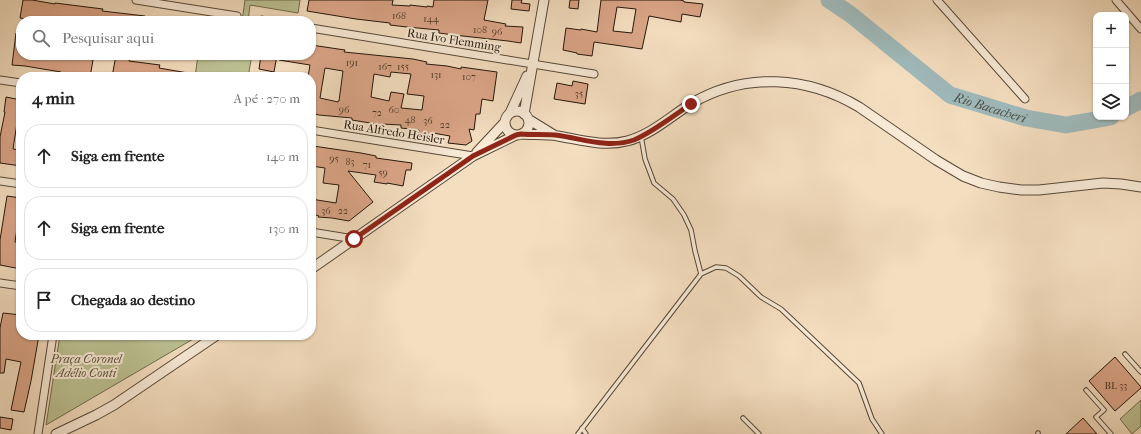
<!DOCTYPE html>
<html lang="pt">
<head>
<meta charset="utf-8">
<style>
  :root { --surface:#fff; --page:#f6f6f6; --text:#222; --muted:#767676; --line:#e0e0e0 }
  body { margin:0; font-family:"IM FELL French Canon",serif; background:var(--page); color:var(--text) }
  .controls { position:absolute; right:12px; top:12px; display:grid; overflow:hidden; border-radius:8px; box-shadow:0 1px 3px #0004 }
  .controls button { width:36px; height:36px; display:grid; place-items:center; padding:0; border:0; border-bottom:1px solid var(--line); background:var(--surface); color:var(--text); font:20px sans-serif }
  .stop { position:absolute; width:12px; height:12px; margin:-9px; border:3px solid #8f2418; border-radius:50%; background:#fff }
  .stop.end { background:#8f2418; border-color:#fff; box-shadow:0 1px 4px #0008 }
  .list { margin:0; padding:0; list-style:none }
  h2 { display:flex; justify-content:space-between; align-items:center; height:52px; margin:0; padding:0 16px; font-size:17px }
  h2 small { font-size:13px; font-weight:400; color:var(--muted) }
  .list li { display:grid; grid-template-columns:26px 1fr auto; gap:12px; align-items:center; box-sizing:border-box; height:64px; margin:0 8px 8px; padding:0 8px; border:1px solid var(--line); border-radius:16px }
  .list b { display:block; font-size:15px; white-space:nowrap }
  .list em { font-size:13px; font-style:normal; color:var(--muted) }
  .icon { flex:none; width:22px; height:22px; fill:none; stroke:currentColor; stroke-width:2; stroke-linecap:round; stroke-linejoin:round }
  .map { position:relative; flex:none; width:1141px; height:434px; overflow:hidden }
  .search { position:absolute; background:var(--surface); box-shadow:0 1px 3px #0004; left:16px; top:16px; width:300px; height:44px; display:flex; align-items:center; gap:10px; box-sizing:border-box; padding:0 14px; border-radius:16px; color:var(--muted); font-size:15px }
  .panel { position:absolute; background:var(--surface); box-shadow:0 1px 3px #0004; left:16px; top:72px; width:300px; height:268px; border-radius:16px }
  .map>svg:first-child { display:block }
</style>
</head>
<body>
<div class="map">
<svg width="1141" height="434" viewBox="0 0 1141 434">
  <rect width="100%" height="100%" fill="#f4dec0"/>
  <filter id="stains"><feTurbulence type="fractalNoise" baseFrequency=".005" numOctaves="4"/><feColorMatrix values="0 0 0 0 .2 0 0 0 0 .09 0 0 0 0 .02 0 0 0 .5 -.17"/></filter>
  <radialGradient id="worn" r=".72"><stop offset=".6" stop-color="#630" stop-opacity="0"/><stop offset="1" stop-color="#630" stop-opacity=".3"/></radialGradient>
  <path fill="#bcc192" stroke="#706c4e" d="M245 0H300L298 13 250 5 248 21H242Z
    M198 55H252L248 77H195Z
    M60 335H200L46 425Z
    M1141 400V426L1132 434 1120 419Z"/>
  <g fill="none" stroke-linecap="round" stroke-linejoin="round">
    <g stroke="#9fbabb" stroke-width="17">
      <path id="s1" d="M829 0 850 14 950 95 1026 118 1066 125 1111 117"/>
      <path d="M1126 108 1141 100"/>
    </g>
  </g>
  <path fill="#dba588" stroke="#23160a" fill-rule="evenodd" d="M23 0H32L55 4V3L103 9 102 11 145 16 144 21H69V20L52 17 51 21H35V20L20 18Z
    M309 0H393L392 5 410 6V5L427 7V6L433 7 434 0H488L484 20 506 24 505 26 523 27 521 43 508 41 454 35 439 33V30L407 27 390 25V23L356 19 307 11Z
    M512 0H522L521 3 530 4 529 11 511 9Z
    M570 0H579L578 9 569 8Z
    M601 0H680L684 1V2L703 4 700 17 682 14 681 22 649 16 642 49 594 42 592 56 577 54V53L563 50 566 28 581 30V29L597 32ZM617 7 636 9 632 33 613 31Z
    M16 33H21V55H78V57L93 60 90 77 75 74V75L61 73V72L25 66 12 65Z
    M311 45 345 50 344 52 413 59 427 62 426 64 447 66 461 69V67L497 72 493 101 482 99 480 114H476L474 130 469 129 472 141 466 145 448 143 450 136 433 133V135L418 133 419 130 401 128V125L382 124V125L352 120V118L319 115 311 113V77H308L310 65 279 60V55H311ZM325 68 343 71 339 101H338V102L320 98ZM391 72 411 74 407 94 424 96 422 110 401 108 404 94 391 92 389 101 371 97 374 74 390 77Z
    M116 55H130L129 61 160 65 159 68 188 73V77H112Z
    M261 55H277L274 72 259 69Z
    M573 81 588 84 585 104 554 99 557 83 572 86Z
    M6 97 21 100V117H18L13 149 21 150V166L0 163V137L5 112H4Z
    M313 146 361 153 376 156V158L412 163 411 170H406L403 186 387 183V184L374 182 376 175 348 171 373 202 349 221 332 218 318 217 319 216 311 214V199L336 203 339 185 323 183 325 168 311 166V156Z
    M7 196 21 198V220L19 219 18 222 15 242H21V269L0 265V240Z
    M3 313 21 315V335H39L31 381 24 412 11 410 21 362 6 359 4 373H0V328Z
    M1115 357 1141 387V388L1115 411 1089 381Z
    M0 417 13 419 11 430 0 428Z
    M1083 418 1097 434H1066Z"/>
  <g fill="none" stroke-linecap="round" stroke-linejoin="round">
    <defs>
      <path id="service" d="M641 136 645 159 654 183 673 199 684 215 691 230 695 251 701 274
        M1125 354 1141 372
        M1086 390 1104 410 1096 417 1111 434
        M743 418 759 434
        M582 428 586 434
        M1038 433V434
        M578 434 701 274 716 267 726 268 739 276 761 297 781 309 859 383 872 419 882 434"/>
      <path id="minor" d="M136 0 237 16
        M937 0 1025 99
        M1116 0 1141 29
        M262 20 266 21
        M311 28 594 74
        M0 80 21 83
        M311 130 473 156
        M0 181 21 184
        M311 232 354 239
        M0 283 21 286
        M38 434 53 335"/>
      <path id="tertiary" d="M505 123a12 12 0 1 1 24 0a12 12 0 1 1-24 0Z
        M510 113 527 76
        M524 114 544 0
        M528 119 554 135
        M521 134C533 135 546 134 558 136 581 140 604 147 627 141 651 135 671 116 692 103 746 72 807 76 859 107L936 160 963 176 981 183 999 187 1021 190H1039L1103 183 1121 184 1141 187
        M477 152 505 122
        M311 269 473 156 516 135
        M56 434 96 415 114 405 217 335"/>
    </defs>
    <use href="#service" stroke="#574838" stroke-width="5.5"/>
    <use href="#minor" stroke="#574838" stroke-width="9"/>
    <use href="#tertiary" stroke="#574838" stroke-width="11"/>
    <use href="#service" stroke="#f8ead6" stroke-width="3.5"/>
    <use href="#minor" stroke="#f8ead6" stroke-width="7"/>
    <use href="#tertiary" stroke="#f8ead6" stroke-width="9"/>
  </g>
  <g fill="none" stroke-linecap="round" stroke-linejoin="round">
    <path stroke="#8f2418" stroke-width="5" d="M354 239 473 156 516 135 521 134C532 135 544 134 555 135 581 138 607 149 634 140 653 132 673 116 691 104"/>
  </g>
  <g text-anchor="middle" stroke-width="4" stroke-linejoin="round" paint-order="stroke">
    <g font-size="10" fill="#513a2a">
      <text x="399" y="19">168</text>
      <text x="431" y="22">144</text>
      <text x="480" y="33">108</text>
      <text x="497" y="35">96</text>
      <text x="352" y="66">191</text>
      <text x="385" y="70">167</text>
      <text x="403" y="70">155</text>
      <text x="436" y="78">131</text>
      <text x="469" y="80">107</text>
      <text x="579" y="97">35</text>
      <text x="344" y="113">96</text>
      <text x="394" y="113">60</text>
      <text x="377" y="116">72</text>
      <text x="410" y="123">48</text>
      <text x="428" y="124">36</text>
      <text x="445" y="128">22</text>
      <text x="334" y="162">95</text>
      <text x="350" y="165">83</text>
      <text x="367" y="168">71</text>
      <text x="383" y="176">59</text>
      <text x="326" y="214">36</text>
      <text x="343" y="214">22</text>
      <text x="1116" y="389">BL 33</text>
    </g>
    <g font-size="12" fill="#23160a" stroke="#f8ead6">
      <text transform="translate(454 40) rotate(9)" y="4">Rua Ivo Flemming</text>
      <text transform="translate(394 132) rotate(9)" y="4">Rua Alfredo Heisler</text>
    </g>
    <g font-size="12" font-style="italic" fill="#59523a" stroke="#f8ead6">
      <text x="86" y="363">Praça Coronel<tspan x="86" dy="14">Adélio Conti</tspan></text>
    </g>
    <g font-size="13" font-style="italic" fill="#4e4f48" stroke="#f8ead6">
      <text dy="5" stroke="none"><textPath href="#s1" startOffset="196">Rio Bacacheri</textPath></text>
    </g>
  </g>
  <rect width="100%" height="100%" filter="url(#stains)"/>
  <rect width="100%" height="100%" fill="url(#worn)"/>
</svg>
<div class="controls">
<button>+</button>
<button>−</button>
<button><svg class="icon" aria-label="layers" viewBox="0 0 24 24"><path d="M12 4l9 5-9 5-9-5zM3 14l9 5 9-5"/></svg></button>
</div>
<div class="stop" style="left:354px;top:239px"></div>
<div class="stop end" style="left:691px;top:104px"></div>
<div class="search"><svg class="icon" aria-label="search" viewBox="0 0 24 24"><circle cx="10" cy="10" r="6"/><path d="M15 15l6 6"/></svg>Pesquisar aqui</div>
<section class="panel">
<h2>4 min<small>A pé · 270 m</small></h2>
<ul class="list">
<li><svg class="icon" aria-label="ahead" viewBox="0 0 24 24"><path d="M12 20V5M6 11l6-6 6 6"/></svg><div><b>Siga em frente</b></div><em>140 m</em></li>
<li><svg class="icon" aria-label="ahead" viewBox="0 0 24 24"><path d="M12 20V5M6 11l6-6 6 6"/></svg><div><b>Siga em frente</b></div><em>130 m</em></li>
<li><svg class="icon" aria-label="arrive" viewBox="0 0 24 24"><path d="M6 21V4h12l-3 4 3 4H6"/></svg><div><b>Chegada ao destino</b></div></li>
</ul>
</section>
</div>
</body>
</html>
